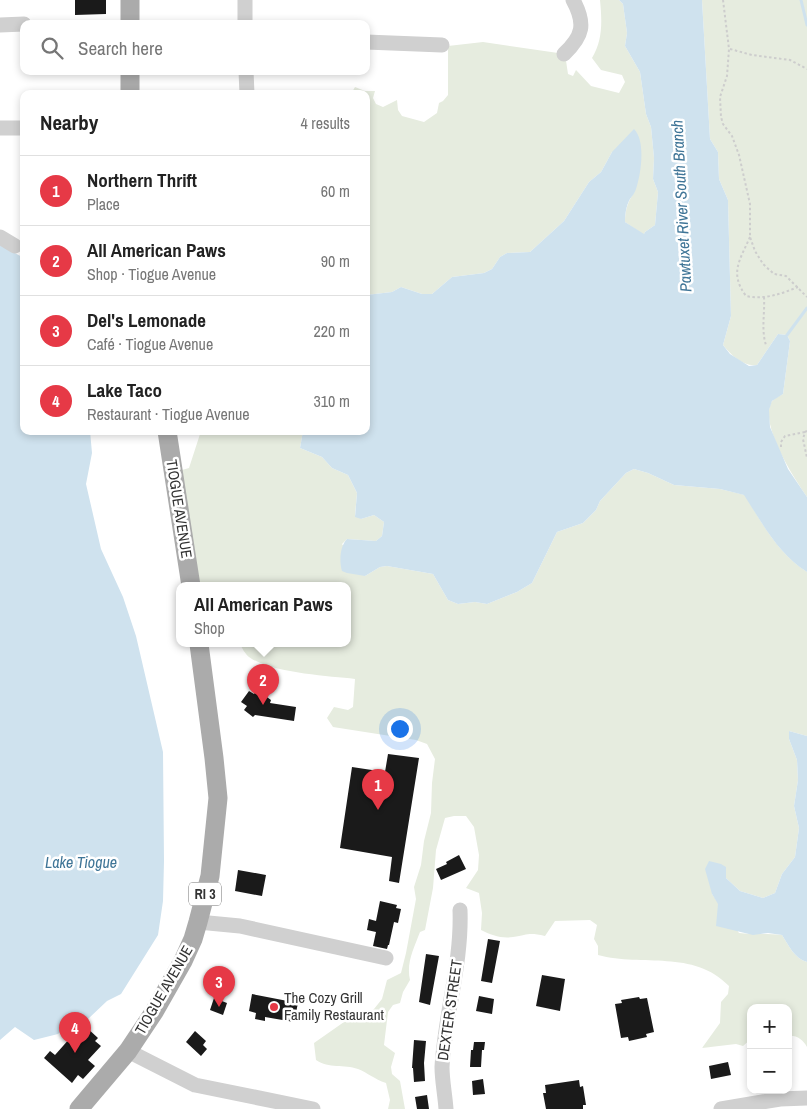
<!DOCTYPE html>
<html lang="en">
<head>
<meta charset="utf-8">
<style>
  :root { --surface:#fff; --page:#f2f2f2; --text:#222; --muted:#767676; --line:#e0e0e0; --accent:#e63946 }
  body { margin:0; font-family:"Archivo Narrow",sans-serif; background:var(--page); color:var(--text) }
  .controls { position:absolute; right:15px; bottom:15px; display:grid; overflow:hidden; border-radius:10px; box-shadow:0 2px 8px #0003 }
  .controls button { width:45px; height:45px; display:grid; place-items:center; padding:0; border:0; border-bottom:1px solid var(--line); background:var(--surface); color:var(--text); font:25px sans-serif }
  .you { position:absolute; left:399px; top:728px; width:18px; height:18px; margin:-12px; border:4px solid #fff; border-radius:50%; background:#1a73e8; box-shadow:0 0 0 8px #1a73e833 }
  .badge { display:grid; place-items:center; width:32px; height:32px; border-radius:50%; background:var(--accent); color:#fff; font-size:16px; font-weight:700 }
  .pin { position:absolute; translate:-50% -41px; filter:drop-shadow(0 1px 2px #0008) }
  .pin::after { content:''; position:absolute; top:26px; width:18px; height:15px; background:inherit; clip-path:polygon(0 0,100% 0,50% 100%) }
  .popup { position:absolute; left:176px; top:582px; width:175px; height:65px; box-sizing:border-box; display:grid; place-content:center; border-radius:10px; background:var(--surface); filter:drop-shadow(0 1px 4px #0005); font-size:16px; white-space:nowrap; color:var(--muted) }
  .popup b { font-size:19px; color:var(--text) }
  .popup::after { content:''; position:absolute; left:50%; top:100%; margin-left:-10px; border:10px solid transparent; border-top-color:var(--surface) }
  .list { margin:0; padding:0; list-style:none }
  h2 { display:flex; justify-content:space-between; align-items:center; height:65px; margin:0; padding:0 20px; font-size:21px }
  h2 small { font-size:16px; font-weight:400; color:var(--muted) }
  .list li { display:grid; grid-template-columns:32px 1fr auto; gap:15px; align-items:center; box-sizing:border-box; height:70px; padding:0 20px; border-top:1px solid var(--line) }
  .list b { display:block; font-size:19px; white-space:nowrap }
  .list p { margin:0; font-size:16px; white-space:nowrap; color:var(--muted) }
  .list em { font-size:16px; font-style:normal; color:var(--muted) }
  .icon { flex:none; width:28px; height:28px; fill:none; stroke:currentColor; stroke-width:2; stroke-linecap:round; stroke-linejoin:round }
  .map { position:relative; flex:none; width:807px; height:1109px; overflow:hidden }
  .search { position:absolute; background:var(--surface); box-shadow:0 2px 8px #0003; left:20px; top:20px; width:350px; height:55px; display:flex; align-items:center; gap:12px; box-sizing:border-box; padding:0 18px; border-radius:10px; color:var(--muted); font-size:19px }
  .panel { position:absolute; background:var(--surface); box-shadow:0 2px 8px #0003; left:20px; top:90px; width:350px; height:345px; border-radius:10px }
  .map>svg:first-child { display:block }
</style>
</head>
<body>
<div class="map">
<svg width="807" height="1109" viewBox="0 0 807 1109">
  <rect width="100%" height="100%" fill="#fff"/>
  <path fill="#e6ecdf" d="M600 0H619L623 4 627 33 625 46 640 72 646 114 651 127 654 158 653 179 658 192 655 225 645 232 644 235 625 222C625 210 628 201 635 191L612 152 601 172 589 182 564 221 530 252 507 253 500 257 492 269 484 273 452 277 432 294H422L401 287 392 292 366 295V286L368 282 366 274V94H351L355 87 365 91H375L373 98 376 104 383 107 397 100 398 110 402 116 424 122 437 113 439 103 443 101 448 95V46L483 42 565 54 568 74 573 76 576 70 591 86 619 93 625 82 622 75 601 70 592 58C603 40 602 21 600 0Z
    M702 0H807V497C794 478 760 426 771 403 773 399 779 396 783 394L790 341 787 335 778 334 757 365C743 367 731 355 723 345L731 316 728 200 719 179 718 152 710 139Z
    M201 431H303L300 448 322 457 332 468 348 475 357 493 355 515 361 519 374 515 384 522 382 536 376 541 347 539 342 544 365 576 380 567 387 566 433 574 448 600 458 604 475 602 487 604 517 592 532 583 557 532 583 523 596 510 600 501 626 473 634 469 648 473 674 485 720 489 745 495C762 523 778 554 807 572V736L789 731V739L797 760 798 780 794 806 799 828 795 857 782 874 775 893 763 898 740 891 726 878V867L712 894 739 933C754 935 767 933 782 935 789 946 794 958 807 962V1047C803 1040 797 1035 788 1036V1008H751V1039L743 1046 736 1044 702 1048 720 1023 721 1002 728 994 729 986C693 949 643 967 598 955V946L594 939 597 925 590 920 555 921 545 936C528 932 528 935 513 937 502 939 491 935 481 930L482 913 479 893 466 888 478 870 479 855 474 827 466 816H454L445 818 436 850 433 888 425 930 420 932C414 948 406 963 410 980L403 992 400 1003 393 1005 388 1012 384 1045 395 1053 391 1067 392 1074 400 1081 405 1109H388L390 1100 386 1083C374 1079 368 1073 358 1069 344 1064 329 1069 316 1060L314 1043 344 1022 370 1014 382 999 387 980 401 973 406 953 416 899 414 887 421 865 424 841 431 813 432 783 435 759 427 744 416 740 333 727 327 718 334 707 348 710 353 707 355 679C328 676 271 673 249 657 245 654 242 648 240 644H347V586H207L198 583 175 472 189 468Z"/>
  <path fill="#cfe2ee" d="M619 0H702L710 139 718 152 719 179 728 200 731 316 723 345 730 354 749 366 757 365 778 334 787 335 790 341 783 394 772 401 769 410 770 427 788 469 807 497V572C778 554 762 523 744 495L720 489 674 485 648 473 634 469 626 473 600 501 596 510 583 523 557 532 532 583 517 592 487 604 475 602 458 604 448 600 433 574 387 566 380 567 365 576 347 573 342 571C339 561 340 546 347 539L376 541 382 536 384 522 374 515 361 519 355 517 357 493 348 475 332 468 322 457 300 448 303 431H366V295L392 292 401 287 422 294H432L452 277 484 273 492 269 500 257 507 253 530 252 564 221 589 182 601 172 612 152 634 129C646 141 641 174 636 189 635 193 632 196 630 199 626 206 625 215 625 222L644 234 645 232 655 225 658 192 653 179 654 158 651 127 646 114 640 72 625 46 627 33 623 4Z
    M0 245 24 258V431H90L92 453 86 484 101 549 123 597 136 636 163 752 164 861 163 901 158 935 121 994 107 1001 88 1019 83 1021 75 1018 58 1034 34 1040 15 1027 0 1040Z
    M789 731 807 736V962C794 958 789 946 782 935L768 933 753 935 716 926 718 904 712 894 705 869 709 861 721 864 726 867V878L740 891 763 898 775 893 782 874 795 857 799 828 794 806 798 780 797 760 789 739Z"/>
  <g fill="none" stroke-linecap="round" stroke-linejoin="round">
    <path stroke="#cfe2ee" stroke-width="3" d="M801 0 807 25
      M787 335 807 308"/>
  </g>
  <path fill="#1a1a1a" d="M75 0H106V14L75 15Z
    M257 690 271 700 270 703 296 707 294 721 255 715 253 717 244 710 247 706 241 702 249 691 254 694Z
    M388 754 419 758 399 883 389 881 392 857 340 848 352 767 385 772Z
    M459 855 466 869 441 880 436 869 447 864 446 862Z
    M238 870 266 875 262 896 235 891Z
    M380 901 397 905 396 908 401 909 398 923 394 922 389 945H388L387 949 373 946 376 932 367 930 369 919 376 921Z
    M488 939 500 941 492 983 481 981Z
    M426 954 439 956 430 1005 419 1002Z
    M542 975 565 979 560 1011 536 1006Z
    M252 994 298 1003 294 1022 265 1017V1021L255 1019 256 1013 249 1011Z
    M479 996 494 999 492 1014 476 1011Z
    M639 997 640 999 647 998 654 1032 646 1034 647 1037 629 1041 628 1037 621 1038 615 1004 622 1003 621 1000Z
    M214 998 227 1003 223 1015 210 1010Z
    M86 1027 98 1038 95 1041 101 1046 88 1060 95 1066 83 1079 78 1075 72 1083 44 1058 50 1051 55 1055 79 1028 83 1032Z
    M195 1031 206 1041 203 1045 207 1049 201 1056 186 1042Z
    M414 1040 426 1041 424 1063 425 1081 414 1082 413 1068H412Z
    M474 1042H485L484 1050H482L481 1067H470L471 1050H473Z
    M728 1062 731 1075 711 1079 709 1066Z
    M483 1079 485 1094 473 1095 472 1081Z
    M579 1080 580 1087 583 1086 586 1105H583V1109H546L543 1093H546L545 1085Z
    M427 1095 429 1109H417L415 1097Z"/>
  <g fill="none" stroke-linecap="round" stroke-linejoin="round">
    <path stroke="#cdcdcd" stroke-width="2" stroke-dasharray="2.5 2.5" stroke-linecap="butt" d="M723 0 729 49 727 76 720 97 721 117 723 124 732 136 739 155 750 204V237L755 251 763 264 774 274 786 276 807 297
      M730 49 752 55 790 60 807 69
      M750 237C740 260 729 273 746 296 764 300 781 294 798 287
      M764 297C765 313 761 330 766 345
      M807 431 805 432 803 439 807 458
      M781 447V442L785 436 805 432"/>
    <path stroke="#d0d0d0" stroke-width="15" d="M245 24V0
      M0 25 24 24
      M366 42 442 45
      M564 54C583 36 586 24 573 0
      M246 71 247 94
      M0 128H24
      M0 237 15 246
      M198 922 240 926 386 958
      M128 1051 195 1085 313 1109
      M446 1109C445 1095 442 1080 442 1067 445 1014 462 963 460 910
      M721 1109 780 1099 807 1098"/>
    <path stroke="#ababab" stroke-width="19" d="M130 0V24
      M130 94V71
      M167 431 191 586
      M79 1109 128 1051 154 1012 183 961 193 939 198 922 210 876 218 798 214 758 199 644"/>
  </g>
  <circle fill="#e63946" stroke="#fff" stroke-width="2" cx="274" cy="1007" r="5"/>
  <g text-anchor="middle" stroke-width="5" stroke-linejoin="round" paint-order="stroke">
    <rect fill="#fff" stroke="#707070" stroke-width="1" x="189" y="882.5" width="32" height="23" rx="4"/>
    <g font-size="14" font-weight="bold" fill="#333">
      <text x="205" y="899">RI 3</text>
    </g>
    <g font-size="15" fill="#333" stroke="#fff">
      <text transform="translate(179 509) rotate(81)" y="5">TIOGUE AVENUE</text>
      <text transform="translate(164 990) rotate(-60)" y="5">TIOGUE AVENUE</text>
      <text transform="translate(450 1010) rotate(-82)" y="5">DEXTER STREET</text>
    </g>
    <g font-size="15" fill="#333" stroke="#fff" text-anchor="start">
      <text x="284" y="1003">The Cozy Grill<tspan x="284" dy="17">Family Restaurant</tspan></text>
    </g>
    <g font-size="16" font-style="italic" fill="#3f7597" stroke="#fff">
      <text transform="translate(681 206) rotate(-93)" y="6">Pawtuxet River South Branch</text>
      <text x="81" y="868">Lake Tiogue</text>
    </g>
  </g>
</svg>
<div class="controls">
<button>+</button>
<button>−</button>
</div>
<div class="you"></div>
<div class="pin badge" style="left:378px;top:810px">1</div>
<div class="pin badge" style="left:263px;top:705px">2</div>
<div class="popup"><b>All American Paws</b>Shop</div>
<div class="pin badge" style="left:219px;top:1007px">3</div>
<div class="pin badge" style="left:75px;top:1053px">4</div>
<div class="search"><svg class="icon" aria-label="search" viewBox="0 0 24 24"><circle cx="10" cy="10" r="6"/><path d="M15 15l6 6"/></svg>Search here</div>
<section class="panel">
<h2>Nearby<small>4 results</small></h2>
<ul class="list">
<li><span class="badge">1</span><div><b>Northern Thrift</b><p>Place</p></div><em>60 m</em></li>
<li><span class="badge">2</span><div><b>All American Paws</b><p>Shop · Tiogue Avenue</p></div><em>90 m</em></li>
<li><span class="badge">3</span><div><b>Del's Lemonade</b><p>Café · Tiogue Avenue</p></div><em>220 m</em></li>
<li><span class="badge">4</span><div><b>Lake Taco</b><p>Restaurant · Tiogue Avenue</p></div><em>310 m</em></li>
</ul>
</section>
</div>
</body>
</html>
